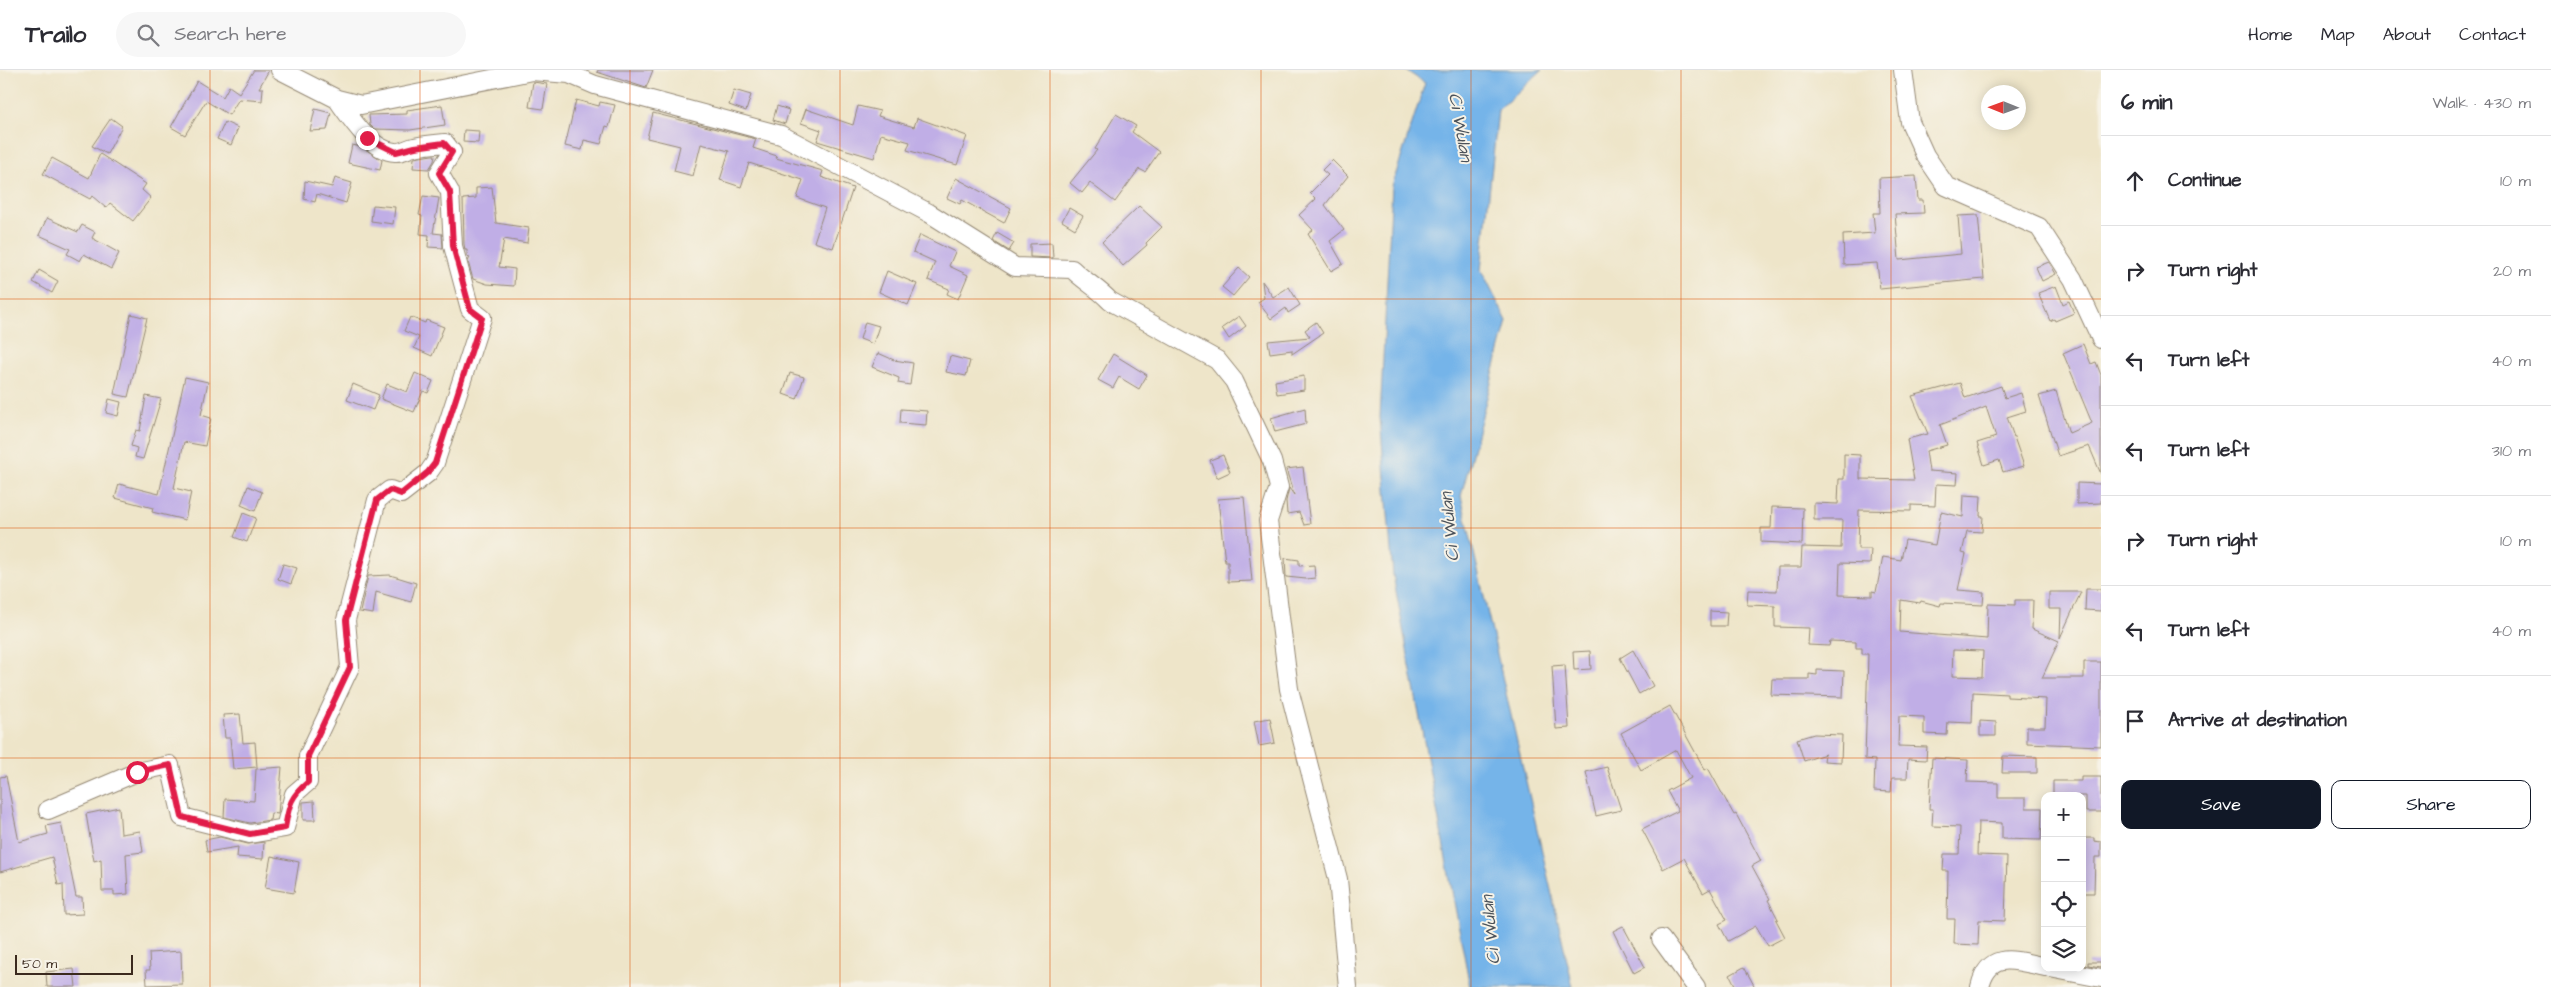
<!DOCTYPE html>
<html lang="en">
<head>
<meta charset="utf-8">
<style>
  :root { --surface:#fff; --page:#f7f7f7; --text:#2b2b33; --muted:#7c7c81; --line:#e1e1e2; --accent:#111827 }
  body { margin:0; font-family:"Architects Daughter",sans-serif; background:var(--page); color:var(--text) }
  .controls { position:absolute; right:15px; bottom:15px; display:grid; overflow:hidden; border-radius:10px; box-shadow:0 2px 12px #0003 }
  .controls button { width:45px; height:45px; display:grid; place-items:center; padding:0; border:0; border-bottom:1px solid var(--line); background:var(--surface); color:var(--text); font:25px sans-serif }
  .compass { position:absolute; left:1981px; top:15px; width:45px; height:45px; border-radius:50%; background:var(--surface); box-shadow:0 2px 12px #0003; rotate:271deg }
  .scale { position:absolute; left:15px; bottom:12px; width:118px; box-sizing:border-box; padding-left:5px; border:2px solid #3b2a1e; border-top:0; font-size:14px; line-height:18px; white-space:nowrap; color:#3b2a1e; -webkit-text-stroke:4px #f7f3e8; paint-order:stroke }
  .stop { position:absolute; width:15px; height:15px; margin:-11px; border:4px solid #e11d48; border-radius:50%; background:#fff }
  .stop.end { background:#e11d48; border-color:#fff; box-shadow:0 1px 5px #0008 }
  .list { margin:0; padding:0; list-style:none }
  h2 { display:flex; justify-content:space-between; align-items:center; height:65px; margin:0; padding:0 20px; font-size:21px }
  h2 small { font-size:16px; font-weight:400; color:var(--muted) }
  .list li { display:grid; grid-template-columns:32px 1fr auto; gap:15px; align-items:center; box-sizing:border-box; height:90px; padding:0 20px; border-top:1px solid var(--line) }
  .list b { display:block; font-size:19px; white-space:nowrap }
  .list em { font-size:16px; font-style:normal; color:var(--muted) }
  .actions { display:flex; gap:10px; padding:15px 20px }
  .actions a { flex:1; padding:11px 0; border:1px solid var(--accent); border-radius:10px; text-align:center; font-size:18px; color:var(--accent) }
  .actions .main { background:var(--accent); color:#fff }
  .icon { flex:none; width:28px; height:28px; fill:none; stroke:currentColor; stroke-width:2; stroke-linecap:round; stroke-linejoin:round }
  .map { position:relative; flex:none; width:2101px; height:917px; overflow:hidden }
  header { display:flex; align-items:center; gap:30px; box-sizing:border-box; height:70px; padding:0 25px; background:var(--surface); border-bottom:1px solid var(--line) }
  header strong { font-size:24px }
  nav { display:flex; gap:28px; margin-inline-start:auto; font-size:18px }
  .search { width:350px; height:45px; background:var(--page); display:flex; align-items:center; gap:12px; box-sizing:border-box; padding:0 18px; border-radius:28px; color:var(--muted); font-size:19px }
  main { display:flex }
  aside { flex:1; background:var(--surface) }
  .map>svg:first-child { display:block }
</style>
</head>
<body>
<header>
<strong>Trailo</strong>
<div class="search"><svg class="icon" aria-label="search" viewBox="0 0 24 24"><circle cx="10" cy="10" r="6"/><path d="M15 15l6 6"/></svg>Search here</div>
<nav><a>Home</a><a>Map</a><a>About</a><a>Contact</a></nav>
</header>
<main>
<div class="map">
<svg width="2101" height="917" viewBox="0 0 2101 917">
  <rect width="100%" height="100%" fill="#f7f3e8"/>
  <filter id="ink" filterUnits="userSpaceOnUse"><feTurbulence type="fractalNoise" baseFrequency=".02" numOctaves="2"/><feDisplacementMap in="SourceGraphic" scale="10" xChannelSelector="R" yChannelSelector="G"/><feConvolveMatrix kernelMatrix="1 2 1 2 8 2 1 2 1" color-interpolation-filters="sRGB"/></filter>
  <filter id="wash" filterUnits="userSpaceOnUse"><feTurbulence type="fractalNoise" baseFrequency=".0096" numOctaves="4" result="noise"/><feDisplacementMap in="SourceGraphic" scale="20" xChannelSelector="R" yChannelSelector="G"/><feGaussianBlur stdDeviation="1.12" result="paint"/><feColorMatrix in="noise" values="0 0 0 0 0 0 0 0 0 0 0 0 0 0 0 0 0 1.4 0 .05"/><feComposite in="paint" operator="in"/></filter>
  <g filter="url(#wash)">
    <rect width="100%" height="100%" fill="#eee5c9"/>
    <path fill="#75b4e9" stroke="#586f84" d="M1405 0H1542L1498 40 1481 200 1507 251 1461 426 1573 917H1470L1393 505 1380 347 1392 116 1425 13Z"/>
    <g id="blocks">
      <path fill="#c0aee6" fill-rule="evenodd" d="M254 0H269L259 18H263L262 31 239 29 229 45 206 31 185 65 171 57 197 11 223 27 229 16 239 23Z
        M598 0H653L646 18 597 2Z
        M533 12 547 14 543 39 529 37Z
        M734 20 751 25 746 41 729 35Z
        M576 30 599 36 600 32 615 35 609 57 606 56 601 74 584 70 582 80 565 76Z
        M442 35 445 55 410 60 374 59 370 55 369 45 407 44V40Z
        M777 36 789 40 785 54 773 50Z
        M858 36 880 41 878 46 914 57 917 48 967 66 957 95 907 80 910 72 881 64 874 88 817 71 821 60 801 53 806 39 853 55Z
        M315 39 331 43 327 60 310 61Z
        M653 43 756 69 753 78 777 86 776 88 823 101 821 107 853 118 833 178 814 172 825 138 797 128 803 110 749 93 741 117 720 110 729 81 701 74 693 106 674 101 680 76 647 68Z
        M1116 44 1136 56 1132 62 1159 82 1145 102 1139 99 1115 132 1090 113 1082 123 1070 113 1097 80 1095 79Z
        M111 48 122 56 107 84 92 76Z
        M225 52 238 58 231 75 217 69Z
        M464 60 479 61 478 73 463 72Z
        M352 75 362 77 382 90 380 100 348 93Z
        M100 84 146 114 142 120 151 128 133 151 110 133 106 138 92 126 90 129 43 104 52 88 89 108Z
        M432 85H435L434 91 429 99 413 98 414 88Z
        M1332 90 1348 106 1325 135 1344 160 1330 171 1343 194 1331 201 1308 164 1313 160 1299 145 1316 129 1310 123 1328 105 1322 100Z
        M1916 106 1918 130H1923L1924 143 1895 144 1899 190 1961 184 1958 146 1978 145 1984 209 1880 219 1877 193 1844 195 1843 165 1875 163 1873 143H1880L1879 108Z
        M335 108 352 113 346 133 317 124 315 132 304 129 305 111 332 117Z
        M956 108 1011 138 1004 153 962 130 960 134 947 128Z
        M492 117 496 153 529 158 527 173 504 169 499 197 515 199 514 216 487 214 473 209 468 192 470 187 467 186V180H465L464 174 463 129 476 128V118Z
        M423 126 439 128 433 163 442 164 443 178 428 177 429 165 420 164 422 146 419 145Z
        M373 135 395 137 393 154 371 151Z
        M1139 136 1162 157 1146 173 1147 175 1123 196 1102 172Z
        M1069 138 1083 146 1075 159 1062 151Z
        M47 148 78 162 82 155 95 162 92 168 119 183 111 199 84 184 80 191 67 184 70 179 39 165Z
        M997 163 1014 173 1009 181 993 171Z
        M920 165 955 182 949 196 968 205 958 229 947 224 949 219 928 210 935 192 913 182Z
        M1052 173 1053 188 1030 187V174Z
        M2049 192 2056 204 2042 211 2036 197Z
        M1239 198 1249 207 1233 226 1222 217Z
        M39 200 58 211 52 223 33 212Z
        M887 201 917 214 908 235 879 222Z
        M1262 211 1273 227 1289 217 1300 235 1288 243 1286 238 1271 249 1258 232 1264 228Z
        M2056 216 2063 234 2069 231 2074 243 2055 251 2054 249 2050 251 2038 223Z
        M131 244 147 248 128 327 114 324Z
        M1239 246 1246 256 1229 269 1222 258Z
        M410 247 425 253 426 250 444 257 432 286 414 278 419 267 404 261Z
        M865 252 879 256 873 274 860 269Z
        M1316 252 1323 263 1292 284V280L1270 283 1268 271 1310 267 1305 260Z
        M2083 274 2091 294 2096 292 2101 305V404L2089 376 2058 386 2039 326 2056 321 2069 363 2092 353 2063 283Z
        M878 283 894 290 913 293 910 315 898 313 899 308 872 297Z
        M1113 284 1147 305 1139 319 1119 307 1113 318 1098 310Z
        M950 286 970 291 966 306 946 302Z
        M415 303 433 311 428 323 423 321 414 342 381 329 387 314 407 322Z
        M790 303 804 307 797 329 783 324Z
        M1304 306V320L1277 324 1275 311Z
        M185 307 208 312 201 345 211 348 205 376 184 372 174 418 191 422 185 450 152 442 153 438 115 428 119 414 159 424Z
        M1960 313 1965 328 2001 316 2005 328 2021 323 2026 341 2007 347 2024 396 2003 402 1999 390 1984 395 1977 373 1996 367 1986 337 1940 355 1947 375 1926 381 1929 401 1958 403 1957 415 1936 414 1935 436 1911 435V441L1859 440 1858 479H1871L1870 494 1840 493 1839 525 1872 526V521L1876 522 1883 487 1901 490 1905 470 1935 475 1941 442 1963 447 1964 425 1981 426 1980 446H1983L1982 462 1967 461 1962 483 1966 484 1958 520 1984 522 1983 535 1941 533 1940 536 1921 531 1920 533 1901 530 1900 562 1987 569 1988 534 2015 535V530H2033L2032 559 2059 571 2042 608H2084V592H2101V676L2027 673V657H2045L2046 629 2007 627V624L1973 622 1972 653 1948 652 1947 665 1924 664V647L1899 646 1898 676 1927 677 1926 690 1908 689 1907 708H1892L1891 722 1874 721 1875 690 1865 689 1868 584H1862V578H1856V572L1830 571 1829 576 1808 575 1809 558 1775 557V536L1747 535 1748 520 1777 521 1778 497H1801L1802 477 1841 478 1842 450H1814V433L1838 434 1839 409H1844V384L1860 385V409L1914 410 1907 369 1928 364 1912 326ZM1953 580 1983 581 1982 607 1952 606Z
        M353 314 379 325 373 340 347 330Z
        M146 326 161 329 143 389 135 387 137 378 131 376 136 360 140 361Z
        M109 329 121 332 118 346 106 343Z
        M1305 338 1306 354 1275 362 1271 348Z
        M901 339 927 341 926 355 900 353Z
        M1223 385 1230 402 1217 408 1210 390Z
        M1303 397 1310 454 1304 455 1299 442 1287 444 1286 431 1289 418 1294 425 1286 399Z
        M2077 413 2101 414V433L2077 434Z
        M248 416 262 422 255 441 241 435Z
        M1244 427 1252 511 1228 512V492H1225L1218 429Z
        M1772 437 1803 438 1802 474 1761 472V458H1771Z
        M243 443 256 448 247 472 234 467Z
        M1285 488 1299 490V496L1314 495 1315 508 1306 509 1286 507Z
        M283 494 297 498 291 514 278 509Z
        M390 505 416 513 411 532 376 522 373 544 360 542 368 506Z
        M2086 519H2101V541L2085 540Z
        M2049 522H2081L2060 568 2061 539H2049Z
        M1710 541 1727 542 1726 556H1710Z
        M1633 580 1653 616 1639 624 1620 588Z
        M1590 581 1591 599 1574 600 1573 582Z
        M1565 595 1569 658 1556 659 1552 596Z
        M1817 600 1844 601 1843 627 1771 625 1772 609H1809V604L1817 605Z
        M1670 636 1705 700 1708 698 1734 745 1736 744 1761 791 1752 796 1770 829 1768 830 1778 849 1776 850 1785 867 1768 876 1756 856 1728 871 1719 854 1727 850 1710 819 1703 823 1684 788 1663 799 1642 759 1678 741 1667 721 1691 708 1676 680 1641 700 1621 663Z
        M240 644 243 673 255 672 257 697 233 699 230 668H225L223 645Z
        M1270 648 1275 673 1259 676 1254 651Z
        M1980 651 1996 652V666H1980Z
        M1814 664 1842 665 1841 692 1824 691 1825 684 1804 691 1797 669Z
        M2003 686 2037 687V703H2002Z
        M1932 688 1968 690 1967 712 1998 713V728H2026V738H2042L2041 770 2002 769V753L1978 752 1977 785 2007 786 2005 851 1979 850 1978 875 1954 874 1955 849H1947L1948 801H1943L1944 784H1959L1960 757 1932 756 1933 739H1929Z
        M282 697 278 744 271 743 270 750 250 753 224 747 225 729 254 731 256 699Z
        M1607 697 1621 740 1596 746 1586 702Z
        M6 706 19 772 48 764 46 756 61 753 76 827H82L83 844 64 845 63 814 58 815 52 787 0 802V707Z
        M2081 707H2101V742H2086V726H2053V711H2081Z
        M314 731 315 750H303V732Z
        M119 737 121 764 140 761 143 782 126 784 128 824 114 825V821H102L101 789 94 791 86 744Z
        M220 767 248 774 264 772 263 789 237 787 238 777 207 782 205 770Z
        M2082 768H2094V771L2101 772V787H2095L2094 823H2082Z
        M271 786 299 792 294 823 265 818Z
        M1623 856 1645 897 1634 903 1613 861Z
        M181 881 182 914 147 915 146 900H150L149 883Z
        M2088 892H2101V897L2088 895Z
        M1744 897 1755 917H1736L1730 905Z
        M74 899 76 917H47L46 902Z"/>
    </g>
  </g>
  <g filter="url(#ink)">
    <use href="#blocks" fill-opacity="0" stroke="#948874" stroke-width="1"/>
    <g fill="none" stroke-linecap="round" stroke-linejoin="round">
      <defs>
        <path id="minor" d="M280 0 337 29 361 35 532 1 569 4 595 15 781 65 929 143 1015 197 1072 199C1084 211 1098 218 1110 231L1217 290 1234 311 1272 391 1279 417 1268 451 1289 619 1338 809 1348 917
          M1903 0 1910 52 1925 85 1946 116 2039 157 2073 209 2101 269
          M48 740 137 702 170 695 182 747 250 764 285 758 294 724 308 712V686L350 597 346 550 377 430 390 420 401 424 428 403 435 393 482 248 470 239 453 176 450 122 439 103 452 82 445 73C434 74 424 75 414 77 408 78 401 83 395 82 371 81 350 47 337 29
          M1661 869 1696 917
          M2050 898 2101 908
          M1980 917C1989 879 2016 891 2045 897"/>
      </defs>
      <use href="#minor" stroke="#948874" stroke-width="20"/>
      <use href="#minor" stroke="#fff" stroke-width="18"/>
    </g>
  </g>
  <g fill="none" stroke-linecap="round" stroke-linejoin="round" filter="url(#ink)">
    <path stroke="#e11d48" stroke-width="6" d="M137 702 170 695 182 747 250 764 285 758C289 735 290 727 308 712V686L350 597 346 550 377 430 390 420 401 424 428 402 435 393 482 248 470 239 453 176 450 122 439 103 452 82 444 73 415 77 396 82 367 68"/>
  </g>
  <path fill="none" stroke="#df570d" stroke-width="1" stroke-opacity="0.55" d="M210 0V917M420 0V917M630 0V917M840 0V917M1050 0V917M1261 0V917M1471 0V917M1681 0V917M1891 0V917M0 229H2101M0 458H2101M0 688H2101"/>
  <g text-anchor="middle" stroke-width="4" stroke-linejoin="round" paint-order="stroke">
    <g font-size="18" font-style="italic" fill="#4c535b" stroke="#f7f3e8">
      <text transform="translate(1461 57) rotate(80)" y="6">Ci Wulan</text>
      <text transform="translate(1449 457) rotate(-96)" y="6">Ci Wulan</text>
      <text transform="translate(1490 860) rotate(-96)" y="6">Ci Wulan</text>
    </g>
  </g>
</svg>
<div class="controls">
<button>+</button>
<button>−</button>
<button><svg class="icon" aria-label="locate" viewBox="0 0 24 24"><circle cx="12" cy="12" r="6"/><path d="M12 2v4M12 18v4M2 12h4M18 12h4"/></svg></button>
<button><svg class="icon" aria-label="layers" viewBox="0 0 24 24"><path d="M12 4l9 5-9 5-9-5zM3 14l9 5 9-5"/></svg></button>
</div>
<svg class="compass" viewBox="-18 -18 36 36"><path d="M0-13l5 13h-10z" fill="#e53935"/><path d="M0 13l5-13h-10z" fill="#7c7c81"/></svg>
<div class="scale">50 m</div>
<div class="stop" style="left:137px;top:702px"></div>
<div class="stop end" style="left:367px;top:68px"></div>
</div>
<aside>
<h2>6 min<small>Walk · 430 m</small></h2>
<ul class="list">
<li><svg class="icon" aria-label="ahead" viewBox="0 0 24 24"><path d="M12 20V5M6 11l6-6 6 6"/></svg><div><b>Continue</b></div><em>10 m</em></li>
<li><svg class="icon" aria-label="right" viewBox="0 0 24 24"><path d="M7 20v-9h11M14 6l5 5-5 5"/></svg><div><b>Turn right</b></div><em>20 m</em></li>
<li><svg class="icon" aria-label="left" viewBox="0 0 24 24"><path d="M17 20v-9H6M10 6l-5 5 5 5"/></svg><div><b>Turn left</b></div><em>40 m</em></li>
<li><svg class="icon" aria-label="left" viewBox="0 0 24 24"><path d="M17 20v-9H6M10 6l-5 5 5 5"/></svg><div><b>Turn left</b></div><em>310 m</em></li>
<li><svg class="icon" aria-label="right" viewBox="0 0 24 24"><path d="M7 20v-9h11M14 6l5 5-5 5"/></svg><div><b>Turn right</b></div><em>10 m</em></li>
<li><svg class="icon" aria-label="left" viewBox="0 0 24 24"><path d="M17 20v-9H6M10 6l-5 5 5 5"/></svg><div><b>Turn left</b></div><em>40 m</em></li>
<li><svg class="icon" aria-label="arrive" viewBox="0 0 24 24"><path d="M6 21V4h12l-3 4 3 4H6"/></svg><div><b>Arrive at destination</b></div></li>
</ul>
<div class="actions"><a class="main">Save</a><a>Share</a></div>
</aside>
</main>
</body>
</html>
